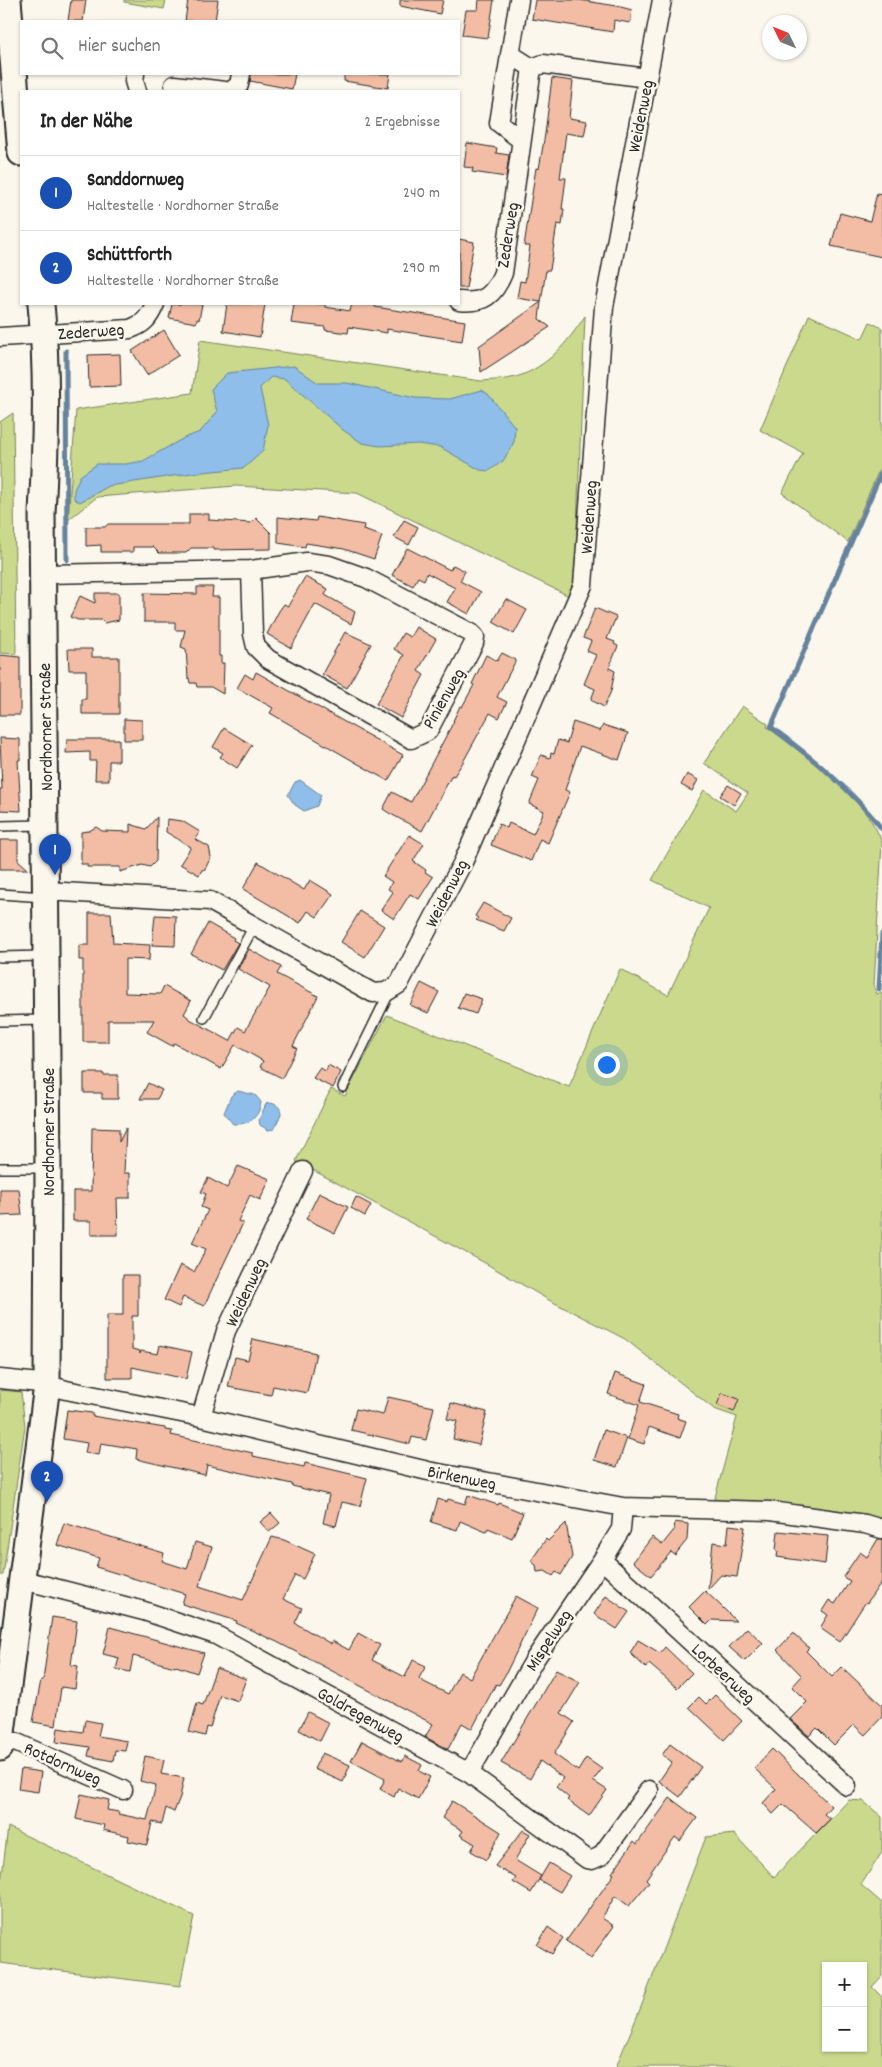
<!DOCTYPE html>
<html lang="de">
<head>
<meta charset="utf-8">
<style>
  :root { --surface:#fff; --page:#f6f6f6; --text:#222; --muted:#767676; --line:#e0e0e0; --accent:#d93025 }
  body { margin:0; font-family:Dekko,sans-serif; background:var(--page); color:var(--text) }
  .controls { position:absolute; right:15px; bottom:15px; display:grid; overflow:hidden; border-radius:0px; box-shadow:0 1px 4px #0004 }
  .controls button { width:45px; height:45px; display:grid; place-items:center; padding:0; border:0; border-bottom:1px solid var(--line); background:var(--surface); color:var(--text); font:25px sans-serif }
  .compass { position:absolute; left:762px; top:15px; width:45px; height:45px; border-radius:50%; background:var(--surface); box-shadow:0 1px 4px #0004; rotate:313deg }
  .you { position:absolute; left:606px; top:1064px; width:18px; height:18px; margin:-12px; border:4px solid #fff; border-radius:50%; background:#1a73e8; box-shadow:0 0 0 8px #1a73e833 }
  .badge { display:grid; place-items:center; width:32px; height:32px; border-radius:50%; background:var(--accent); color:#fff; font-size:16px; font-weight:700 }
  .pin { position:absolute; translate:-50% -41px; filter:drop-shadow(0 1px 2px #0008) }
  .pin::after { content:''; position:absolute; top:26px; width:18px; height:15px; background:inherit; clip-path:polygon(0 0,100% 0,50% 100%) }
  .list { margin:0; padding:0; list-style:none }
  h2 { display:flex; justify-content:space-between; align-items:center; height:65px; margin:0; padding:0 20px; font-size:21px }
  h2 small { font-size:16px; font-weight:400; color:var(--muted) }
  .list li { display:grid; grid-template-columns:32px 1fr auto; gap:15px; align-items:center; box-sizing:border-box; height:75px; padding:0 20px; border-top:1px solid var(--line) }
  .list b { display:block; font-size:19px; white-space:nowrap }
  .list p { margin:0; font-size:16px; white-space:nowrap; color:var(--muted) }
  .list em { font-size:16px; font-style:normal; color:var(--muted) }
  .icon { flex:none; width:28px; height:28px; fill:none; stroke:currentColor; stroke-width:2; stroke-linecap:round; stroke-linejoin:round }
  .map { position:relative; flex:none; width:882px; height:2067px; overflow:hidden }
  .search { position:absolute; background:var(--surface); box-shadow:0 1px 4px #0004; left:20px; top:20px; width:440px; height:55px; display:flex; align-items:center; gap:12px; box-sizing:border-box; padding:0 18px; border-radius:0px; color:var(--muted); font-size:19px }
  .panel { position:absolute; background:var(--surface); box-shadow:0 1px 4px #0004; left:20px; top:90px; width:440px; height:215px; border-radius:0px }
  .map>svg:first-child { display:block }
</style>
</head>
<body>
<div class="map">
<svg width="882" height="2067" viewBox="0 0 882 2067">
  <rect width="100%" height="100%" fill="#fbf7ec"/>
  <filter id="ink" filterUnits="userSpaceOnUse"><feTurbulence type="fractalNoise" baseFrequency=".02" numOctaves="2"/><feDisplacementMap in="SourceGraphic" scale="10" xChannelSelector="R" yChannelSelector="G"/><feConvolveMatrix kernelMatrix="1 2 1 2 8 2 1 2 1" color-interpolation-filters="sRGB"/></filter>
  <g filter="url(#ink)">
    <path fill="#cad98c" stroke="#7a825c" fill-rule="evenodd" d="M124 0H166L164 9 124 2Z
      M809 315 862 339 870 322 882 328V463L848 542 782 493 803 453 760 430Z
      M585 316 575 579 569 596 357 493 236 486 97 497 68 520 76 410 192 393 200 340 481 381C492 380 505 380 516 377 548 367 567 343 585 316Z
      M13 413 16 654 0 653V422Z
      M742 706 768 724 767 727C802 752 870 802 882 843L874 985 877 994 882 992V1522L714 1501 737 1417 714 1409 625 1339 547 1299 485 1263 296 1161 331 1089 345 1096 387 1015 569 1087 620 969 668 995 709 908 652 880 704 790 736 811 748 793 704 763Z
      M0 1390 21 1392 25 1426 3 1575H0Z
      M849 1800 863 1801 882 1817V1852L861 1885 882 1903V1976L872 1987 882 1997V2067H616L641 2007 706 1837 734 1834 774 1877ZM826 1966H863V2048H826Z
      M8 1827 194 1916 180 1986 0 1963V1892Z"/>
    <path fill="#8ebee9" stroke="#66839d" d="M294 366 318 383H347L415 398 450 399 482 390 488 394 515 427 514 442 503 461 489 471 480 470 440 447 418 444 380 446 362 443 343 430 285 379 271 377 260 388 268 425 263 451 244 468 192 473 109 486 80 502 74 499V490L80 476 97 464H126L143 461 184 438 200 432 217 412 211 389 227 373Z
      M300 780 321 795 317 806 304 811 295 805 288 795 295 782Z
      M238 1091 255 1095 261 1102C259 1118 249 1125 233 1124L224 1113 231 1096Z
      M268 1103C276 1103 281 1107 281 1114L274 1129 268 1130 260 1125 259 1120 266 1104Z"/>
    <g fill="none" stroke-linecap="round" stroke-linejoin="round">
      <path stroke="#66839d" stroke-width="5" d="M66 351 67 560
        M882 471 771 727C811 757 851 789 882 829
        M879 989 882 934"/>
    </g>
    <path fill="#f2bda4" stroke="#2b2b2b" d="M71 0H86L83 21H68Z
      M188 0H218L215 21H185Z
      M400 0H443L440 14 400 6Z
      M479 0H494L488 38 462 35 466 10H478Z
      M535 0H579L617 6 632 10 630 23 614 20 613 32 532 19Z
      M251 74H295L292 89 250 81Z
      M344 74H390L388 88 344 81Z
      M552 78 573 81 569 118 587 121 584 136 566 133 560 178H566L562 209H564L562 225 557 224 550 270H546L541 302 517 298 520 281 525 282 530 246H524L536 168 539 169 545 134Z
      M467 143 497 148 496 153 509 155 506 177 472 172 473 168 464 167Z
      M877 193 882 194V257L831 246 840 213 870 221Z
      M459 239 474 242 466 288H459Z
      M541 302 539 319 550 327 481 372 479 346Z
      M172 304H202L199 320 197 319 196 323 169 318Z
      M227 304H265L260 337 223 331Z
      M294 304H325V307L350 311 352 304H367L375 305V307L465 321 462 341 387 329V333L349 327 348 333 325 330V327L291 323Z
      M164 330 179 355 147 375 132 351Z
      M120 354 121 386 89 387 88 355Z
      M189 514H209V520L251 523 256 518 271 533V549L214 550V548H191L186 553H159L153 547H133V552H101V545L86 546V527H105L108 524H189Z
      M278 517 316 521 317 517 364 525 363 530 382 536 374 559 344 549 306 543 305 547 278 543Z
      M404 520 418 527 409 545 394 537Z
      M407 548 450 570 453 565 465 571 460 581 481 592 469 614 447 602 455 588 427 573 424 580 418 577 413 586 392 575Z
      M305 577 328 589 325 595 355 612 351 624 315 604 291 648 267 634 279 611 284 604 288 606Z
      M197 587H213L212 597H219V656H221V663H224L223 694 211 687H197L196 683H190L189 678H188L186 649 181 647 185 630H175V622H144V593L197 594Z
      M95 593H119V620L104 623 101 620H78L70 617 80 596 95 603Z
      M506 599 527 610 514 634 493 622Z
      M595 608 616 617 607 639 615 642 614 644 618 646 609 668 615 671 611 691 604 707 591 700 595 689 584 684 596 655 587 651 591 641 583 638Z
      M416 627 436 639 418 671 424 675 401 718 376 704 404 655 394 649 403 633 410 637Z
      M345 632 371 644 347 688 322 674Z
      M68 649H92V657H119V714H82V699H86V670H69Z
      M502 653 516 660 497 697 507 702 499 718 490 713 463 762 454 776 452 775 422 831 389 813 383 809 392 792 411 802 454 721H453L460 706 462 707 474 685 472 684 486 655 497 661Z
      M0 655 20 657V715H0Z
      M256 672 403 755 388 781 270 713 273 708 237 688 245 674 253 679Z
      M124 719 142 720V740H124Z
      M573 722 600 731 603 725 628 733 619 760 580 746 565 790 570 792 548 843 540 839 531 861 491 845 499 824 507 828 509 823 533 834 544 811 529 804 539 780 532 777 541 755 550 758 551 753 554 754 558 740 567 743Z
      M224 728 252 745 237 768 220 757 223 753 213 747Z
      M0 738 20 739V760H18L21 811 0 810V789H2Z
      M67 739H119V761H109V780H95L96 761H90V752L66 753Z
      M687 774 698 780 692 791 681 785Z
      M728 785 741 793 734 805 720 796Z
      M157 817 156 861 150 867 142 865 120 872V867H87V864H81V832L89 831 96 827 102 831 130 832V824L146 829Z
      M167 819 182 821 200 832 195 839 209 847 211 857 205 869 202 870 199 875 180 864 191 847 166 832Z
      M409 835 424 844 413 861 426 870 425 872 433 877 419 899 410 894 394 919 381 910 393 892 388 889 392 882 383 876Z
      M0 840H18V860L28 869H0Z
      M258 862 304 890 310 880 333 894 317 917 308 911 300 923 243 889Z
      M483 903 511 918 504 931 476 920 478 918 475 916Z
      M360 911 384 926 365 957 341 942Z
      M89 913H111L113 943 150 945 149 960 125 959V993L160 994 164 986 191 1001 184 1014 188 1017V1018L230 1041 238 1027 245 1031 270 987 238 969 249 949 281 967 277 974 318 996 293 1046 297 1048 282 1078 260 1067 263 1061 235 1045 221 1069 174 1043 172 1046 147 1032 154 1020H108V1042H83V960H79V945H89Z
      M155 915 176 916 175 946 152 945Z
      M208 923 234 938 233 940 238 943 222 970 191 954Z
      M421 983 439 992 428 1013 410 1005Z
      M464 993 482 999 476 1014 458 1008Z
      M328 1065 341 1072 333 1088 313 1078 320 1068 326 1071Z
      M84 1073H103V1075H118V1099H102V1093H84Z
      M148 1083 162 1090 157 1099H140Z
      M92 1128 119 1129V1142L126 1128 124 1173H130V1198H117L118 1235H91V1221H73V1191H91Z
      M238 1166 270 1179 260 1200 250 1195 238 1221 243 1223 204 1306 183 1297 179 1307 164 1300 180 1265 194 1272 206 1249 192 1243 208 1210 201 1207 206 1194 201 1192 208 1178 227 1188Z
      M0 1189H19L22 1215 0 1216Z
      M319 1193 348 1207 335 1233 306 1219Z
      M356 1197 371 1205 365 1216 351 1208Z
      M123 1275H138V1316H132V1349L140 1351V1354L141 1351 158 1354 160 1345 192 1352 186 1379 132 1367V1378H107V1315H123Z
      M253 1339 316 1353 307 1393 273 1386 271 1395 228 1387 235 1357 248 1360Z
      M615 1373 646 1384 640 1402 678 1414 677 1418 686 1421 680 1438 649 1427 644 1444 628 1439 639 1405 608 1394Z
      M722 1393 739 1399 734 1412 717 1405Z
      M388 1397 434 1407 426 1440 412 1437 410 1444 351 1430 356 1409 383 1415Z
      M451 1403 487 1412 479 1445 453 1439 457 1421 447 1419Z
      M67 1410 92 1413V1416L165 1428V1430L172 1431 171 1435 253 1453V1456L304 1467 305 1463 367 1478 360 1506 342 1502 336 1526 323 1523 329 1495 292 1486V1484L207 1465 205 1475 136 1459 137 1449 101 1443 99 1455 85 1453 87 1443 63 1439Z
      M604 1430 627 1438 617 1467 594 1460Z
      M468 1495 498 1505 499 1503 523 1513 512 1538 488 1528 486 1532 460 1521 457 1530 431 1522 438 1499 447 1502 448 1499 465 1504Z
      M271 1513 280 1523 269 1532 260 1522Z
      M675 1522 688 1524 687 1540 675 1555 671 1552 651 1576 633 1562 652 1537 662 1545 674 1530Z
      M64 1523 164 1553 162 1561 187 1569 195 1542 212 1547 199 1586 243 1600 272 1537 284 1540 315 1554 303 1579 295 1575 283 1599 302 1608 295 1623 331 1644 332 1641 349 1650 358 1633 380 1645 372 1660 405 1677 413 1660 426 1666 419 1678 422 1681 448 1694 460 1672 470 1678 516 1596 538 1608 505 1675 499 1685 496 1684 472 1729 462 1723 448 1749 425 1737 433 1724 277 1642 236 1623 237 1621 182 1604 185 1594 96 1567 99 1558 57 1545Z
      M566 1523 572 1557 561 1575 556 1572 553 1576 545 1571 537 1572 536 1565 531 1561 546 1539 548 1541Z
      M729 1525 745 1527 737 1577 721 1575 708 1589 713 1542 727 1544Z
      M778 1531 828 1536 825 1564 777 1557 778 1551 776 1550Z
      M878 1539H882V1581L867 1603 866 1602 861 1609 840 1642 820 1628 828 1615 822 1611 829 1600 835 1604 850 1581 843 1577 860 1552 867 1557Z
      M705 1591 719 1604 736 1621 712 1620 707 1625 689 1607Z
      M606 1596 629 1612 617 1629 594 1614Z
      M52 1617 77 1621 71 1665 78 1666 75 1689 61 1687 56 1726 33 1722 41 1680H43Z
      M110 1627 204 1653 197 1673 176 1666 175 1667 133 1656 130 1672 116 1669 119 1658 103 1654Z
      M747 1628 763 1643 745 1661 729 1647Z
      M793 1633 809 1648 806 1651 832 1677 842 1667 882 1705V1717L865 1735 854 1725 834 1745 817 1728 809 1736 790 1719 807 1702 792 1687 802 1676 777 1650Z
      M638 1640 660 1653 665 1647 692 1673 677 1688 649 1664 646 1668 630 1653Z
      M216 1668 246 1679 238 1701 220 1695 210 1728 207 1727 205 1736 189 1732 197 1703 203 1705Z
      M556 1670 580 1682 561 1713 574 1722 554 1754 578 1771 586 1758 602 1769 593 1781 607 1790 589 1816 567 1800 569 1798 556 1787 563 1778 540 1761 530 1779 501 1763Z
      M715 1695 742 1721 724 1740 689 1707 699 1697 706 1704Z
      M308 1712 329 1723 320 1741 299 1730Z
      M85 1720 101 1723 98 1736 127 1741 125 1751 115 1750 113 1761 88 1756 90 1747 56 1742 58 1728 83 1732Z
      M362 1741 402 1762 405 1756 422 1765 419 1771 430 1777 418 1799 398 1788 394 1797 380 1789 385 1779 351 1761Z
      M670 1744 701 1767 680 1797 659 1781 672 1762 662 1755Z
      M772 1749 831 1806 824 1814 830 1819 816 1833 783 1804 773 1814 763 1803 776 1789 754 1768Z
      M322 1753 350 1765 343 1782 314 1769Z
      M145 1756 164 1760 161 1774 184 1778 180 1797 174 1812 166 1808 162 1824 152 1822 147 1845 128 1841 129 1836 103 1830 104 1825 76 1819 81 1794 109 1800 107 1810 119 1812 118 1814 147 1820 156 1785 140 1781Z
      M21 1769 41 1772 38 1792 18 1789Z
      M670 1798 697 1818 680 1841 675 1837 663 1854 646 1879 649 1882 629 1906 615 1896 602 1918 614 1926 591 1958 566 1941 614 1874 612 1873 634 1841 637 1844Z
      M452 1801 501 1832 486 1860 471 1851 475 1844 460 1835 463 1831 442 1818Z
      M523 1830 530 1834 515 1860 541 1876 531 1893 513 1882 516 1878 495 1866Z
      M549 1863 570 1876 560 1892 539 1880Z
      M548 1927 563 1938 552 1954 537 1945Z"/>
    <g fill="none" stroke-linecap="round" stroke-linejoin="round">
      <defs>
        <path id="lane" d="M0 826 42 825
          M0 894 45 897
          M0 957 45 956
          M204 1018 254 926
          M0 1021 45 1020
          M343 1087 387 997 386 992
          M0 1168H47"/>
        <path id="street" d="M519 0 499 123 521 140
          M532 68 543 64 647 78
          M135 74 134 81 137 91
          M174 85 225 91
          M231 91 239 85 241 74
          M459 301C484 304 494 295 503 273L532 68 510 54
          M0 337 130 329C144 324 149 318 155 304
          M44 574 251 570 307 562 329 565 366 578 471 633 475 637 474 643 428 731 411 739 268 659 256 647 253 634 251 570
          M47 891 210 901 373 993 386 992 399 984 464 860 583 585 604 307 662 0
          M0 1379 40 1383 66 1390 201 1417 428 1471 623 1507 770 1511 865 1524 882 1529
          M201 1417 226 1331 303 1171
          M602 1560 847 1786
          M23 1582 35 1583 144 1611 216 1635 469 1773 587 1859 592 1860 601 1856 649 1790
          M1 1741 15 1742 123 1790
          M469 1773 535 1659 602 1560 621 1529 623 1507"/>
        <path id="secondary" d="M8 0 21 153
          M0 1748 47 1385 48 1168 42 513C46 443 48 373 41 304"/>
      </defs>
      <use href="#lane" stroke="#2b2b2b" stroke-width="12"/>
      <use href="#street" stroke="#2b2b2b" stroke-width="21"/>
      <use href="#secondary" stroke="#2b2b2b" stroke-width="29"/>
      <use href="#lane" stroke="#fbf7ec" stroke-width="9"/>
      <use href="#street" stroke="#fbf7ec" stroke-width="18"/>
      <use href="#secondary" stroke="#fbf7ec" stroke-width="25"/>
    </g>
  </g>
  <g text-anchor="middle" stroke-width="5" stroke-linejoin="round" paint-order="stroke">
    <g font-size="18" fill="#2b2b2b" stroke="#fbf7ec">
      <text transform="translate(640 116) rotate(-79)" y="6">Weidenweg</text>
      <text transform="translate(507 235) rotate(-81)" y="6">Zederweg</text>
      <text transform="translate(91 331) rotate(-4)" y="6">Zederweg</text>
      <text transform="translate(588 517) rotate(-86)" y="6">Weidenweg</text>
      <text transform="translate(443 698) rotate(-60)" y="6">Pinienweg</text>
      <text transform="translate(45 727) rotate(-91)" y="6">Nordhorner Straße</text>
      <text transform="translate(446 893) rotate(-63)" y="6">Weidenweg</text>
      <text transform="translate(48 1132) rotate(-90)" y="6">Nordhorner Straße</text>
      <text transform="translate(245 1292) rotate(-65)" y="6">Weidenweg</text>
      <text transform="translate(462 1477) rotate(11)" y="6">Birkenweg</text>
      <text transform="translate(548 1640) rotate(-57)" y="6">Mispelweg</text>
      <text transform="translate(724 1673) rotate(43)" y="6">Lorbeerweg</text>
      <text transform="translate(361 1714) rotate(29)" y="6">Goldregenweg</text>
      <text transform="translate(63 1763) rotate(24)" y="6">Rotdornweg</text>
    </g>
  </g>
</svg>
<div class="controls">
<button>+</button>
<button>−</button>
</div>
<svg class="compass" viewBox="-18 -18 36 36"><path d="M0-13l5 13h-10z" fill="#e53935"/><path d="M0 13l5-13h-10z" fill="#767676"/></svg>
<div class="you"></div>
<div class="pin badge" style="left:55px;top:875px;background:#1a4fb4">1</div>
<div class="pin badge" style="left:47px;top:1502px;background:#1a4fb4">2</div>
<div class="search"><svg class="icon" aria-label="search" viewBox="0 0 24 24"><circle cx="10" cy="10" r="6"/><path d="M15 15l6 6"/></svg>Hier suchen</div>
<section class="panel">
<h2>In der Nähe<small>2 Ergebnisse</small></h2>
<ul class="list">
<li><span class="badge" style="background:#1a4fb4">1</span><div><b>Sanddornweg</b><p>Haltestelle · Nordhorner Straße</p></div><em>240 m</em></li>
<li><span class="badge" style="background:#1a4fb4">2</span><div><b>Schüttforth</b><p>Haltestelle · Nordhorner Straße</p></div><em>290 m</em></li>
</ul>
</section>
</div>
</body>
</html>
